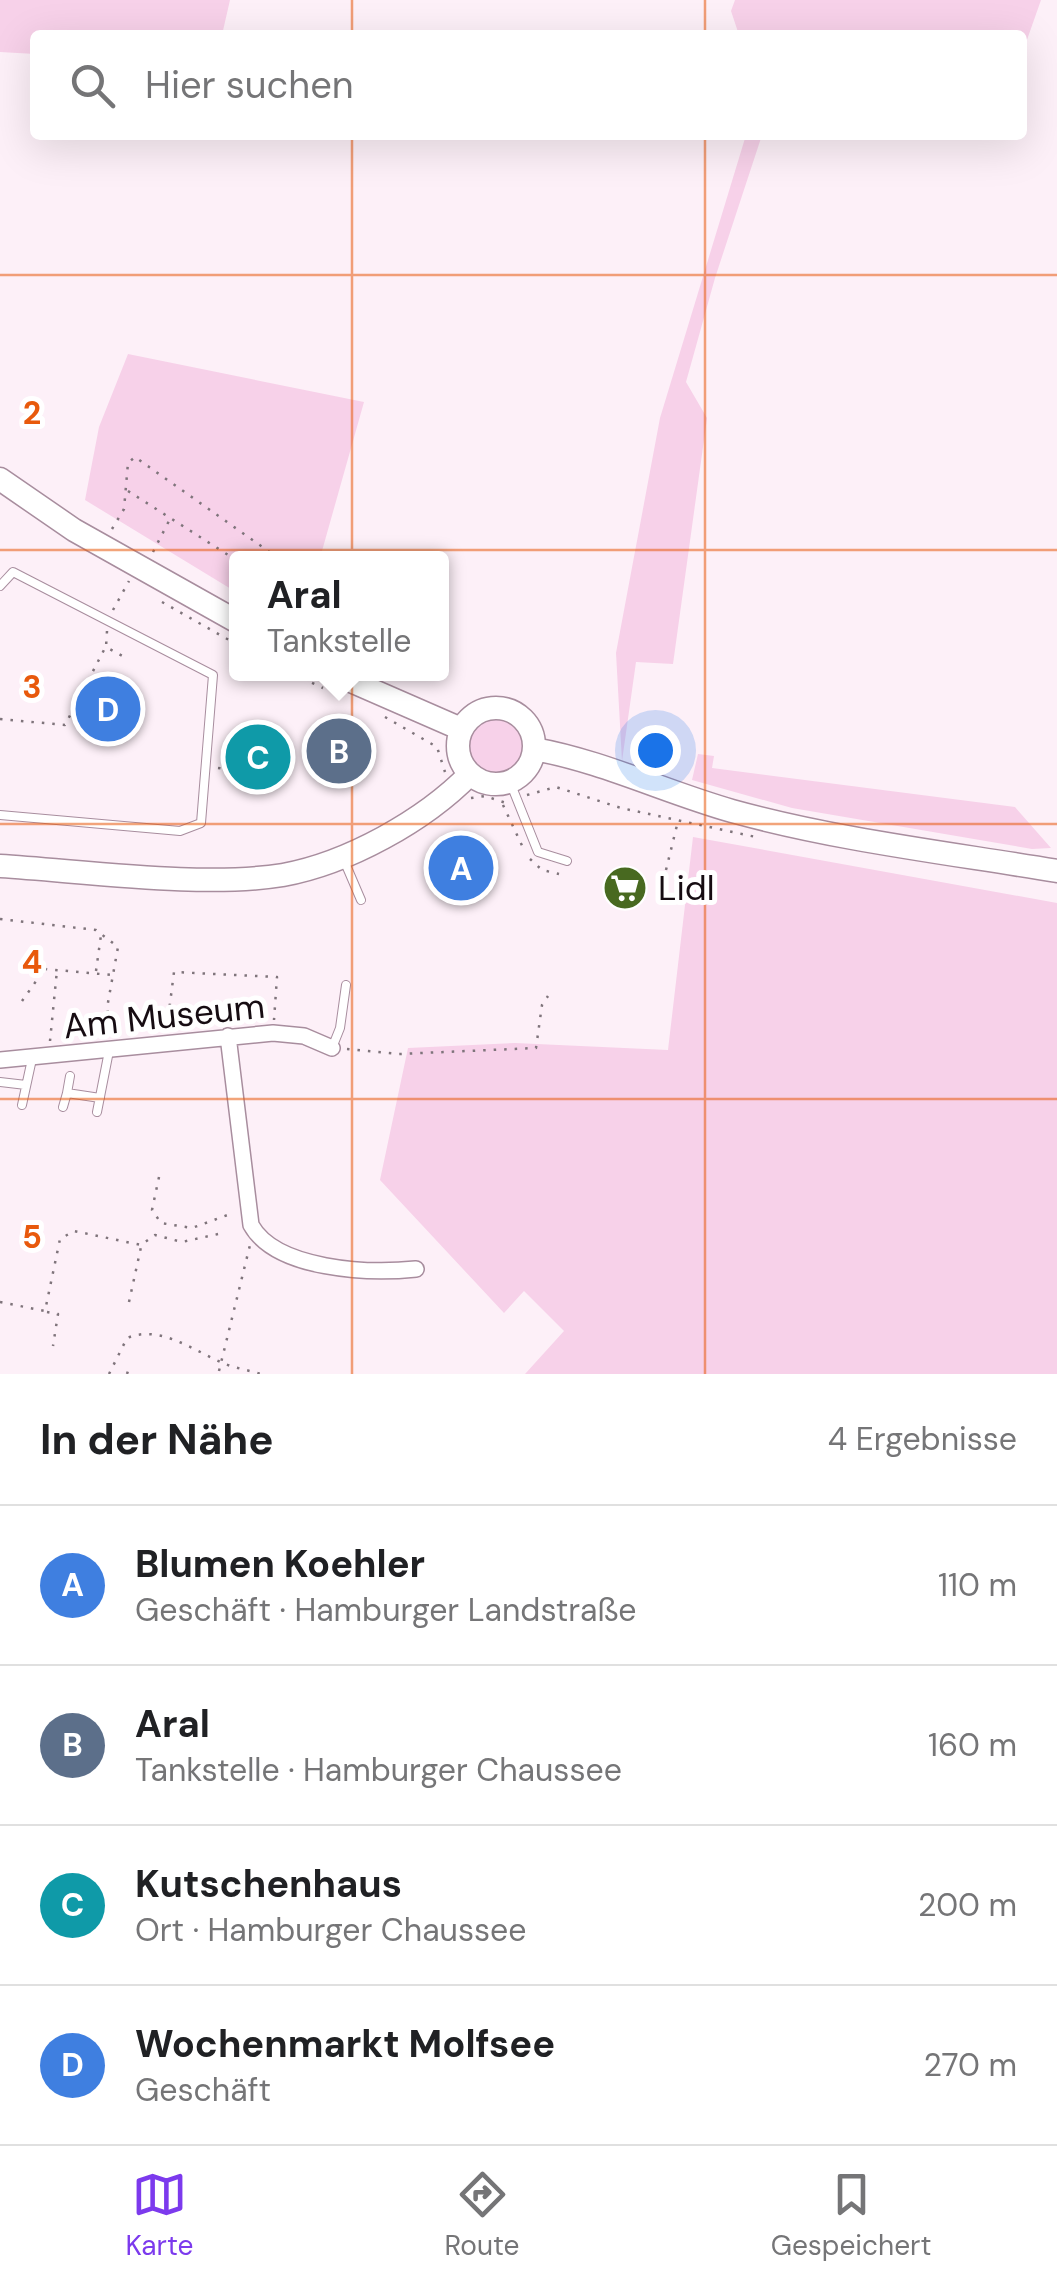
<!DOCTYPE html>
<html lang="de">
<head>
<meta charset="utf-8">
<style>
  :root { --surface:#fff; --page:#f2f2f2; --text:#202124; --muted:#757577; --line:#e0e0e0; --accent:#7c3aed }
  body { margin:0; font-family:"DM Sans",sans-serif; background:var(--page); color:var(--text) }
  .you { position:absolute; left:655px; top:750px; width:35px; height:35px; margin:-25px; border:8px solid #fff; border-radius:50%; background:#1a73e8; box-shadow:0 0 0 15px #1a73e833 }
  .badge { display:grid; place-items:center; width:65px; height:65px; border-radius:50%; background:var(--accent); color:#fff; font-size:32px; font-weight:700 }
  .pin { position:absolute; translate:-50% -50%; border:5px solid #fff; box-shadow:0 2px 10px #0006 }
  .popup { position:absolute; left:229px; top:551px; width:220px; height:130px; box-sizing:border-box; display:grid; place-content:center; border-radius:10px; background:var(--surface); filter:drop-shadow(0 2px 8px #0005); font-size:32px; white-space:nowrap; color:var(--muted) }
  .popup b { font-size:38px; color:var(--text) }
  .popup::after { content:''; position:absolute; left:50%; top:100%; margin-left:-20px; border:20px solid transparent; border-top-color:var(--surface) }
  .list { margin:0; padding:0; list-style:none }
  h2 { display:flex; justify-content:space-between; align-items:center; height:130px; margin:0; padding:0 40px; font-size:42px }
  h2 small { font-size:32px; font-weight:400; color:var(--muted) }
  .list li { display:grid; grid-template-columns:65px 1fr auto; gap:30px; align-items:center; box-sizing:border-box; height:160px; padding:0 40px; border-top:2px solid var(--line) }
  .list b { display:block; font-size:38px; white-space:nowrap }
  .list p { margin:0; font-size:32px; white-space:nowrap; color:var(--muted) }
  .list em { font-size:32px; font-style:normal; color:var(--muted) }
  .icon { flex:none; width:55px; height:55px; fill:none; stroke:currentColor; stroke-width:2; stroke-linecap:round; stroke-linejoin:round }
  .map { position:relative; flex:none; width:1057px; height:1374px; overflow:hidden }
  .search { position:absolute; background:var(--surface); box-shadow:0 10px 40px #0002; left:30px; right:30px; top:30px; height:110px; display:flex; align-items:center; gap:25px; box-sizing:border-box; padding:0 35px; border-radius:10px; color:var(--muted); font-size:38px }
  .sheet { height:770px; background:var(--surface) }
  nav { display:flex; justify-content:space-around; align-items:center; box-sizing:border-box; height:140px; border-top:2px solid var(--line); background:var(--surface); font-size:28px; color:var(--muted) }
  nav a { display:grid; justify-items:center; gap:5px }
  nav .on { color:var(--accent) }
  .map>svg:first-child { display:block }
</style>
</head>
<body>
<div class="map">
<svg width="1057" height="1374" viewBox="0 0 1057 1374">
  <rect width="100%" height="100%" fill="#fdf0f8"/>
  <path fill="#f7d1e9" d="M0 0H230L222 35H35V54L0 52Z
    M735 0H1041L1022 54V35H739L731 11Z
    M746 135H762L715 278 686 382 707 418 673 664 636 662 622 761 616 653 660 418Z
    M128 354 364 402 320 558H236V592L85 500 99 427Z
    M466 745a30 30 0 1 1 60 0a30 30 0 1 1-60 0Z
    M698 754 714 756 712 768 1015 807 1051 848 1032 849 792 808 692 780Z
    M693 837 1057 903V1374H525L564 1331 524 1291 504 1313 380 1180 408 1048 515 1043 668 1050Z"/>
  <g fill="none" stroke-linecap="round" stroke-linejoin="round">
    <defs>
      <path id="service" d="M0 586 13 572 213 675 201 823 180 831 0 815
        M510 782 538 852 567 861
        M343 858 361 900
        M332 1048 340 1028 346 985
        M70 1076 67 1093 100 1098
        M0 1082 26 1085
        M22 1105 32 1059
        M63 1107 67 1093
        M97 1112 109 1051"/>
      <path id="minor" d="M228 1036 251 1225C276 1270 369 1274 416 1269
        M0 1060 273 1033 304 1036 332 1048"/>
      <path id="secondary" d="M0 479 74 530 236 621
        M335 674 461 729
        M458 746a38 38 0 1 1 76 0a38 38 0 1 1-76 0Z
        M534 749C602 761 665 792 732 811 837 840 949 853 1057 871
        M0 866C82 871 205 888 283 875 348 863 424 821 470 774"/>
    </defs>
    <use href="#service" stroke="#a88d9e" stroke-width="10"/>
    <use href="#minor" stroke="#a88d9e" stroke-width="18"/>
    <use href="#secondary" stroke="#a88d9e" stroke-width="25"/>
    <path stroke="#7f747b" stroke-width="2.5" stroke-dasharray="2.5 8" stroke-linecap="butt" d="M128 491 236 560
      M112 529 124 509 128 463 135 457 278 558
      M153 552 171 517
      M162 602 236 644
      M113 610 129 581
      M107 631 106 647 126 658
      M293 674 323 688
      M385 717 437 747 445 772
      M0 719 65 725 105 648
      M218 768 246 772
      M527 795 556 787 621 808 756 837
      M471 798 485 796 506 803
      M503 805 525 852
      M530 859 542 870 559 874
      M666 870 678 821
      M0 919 96 930 118 947 107 1008 113 1034
      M39 960 45 969 112 975
      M96 971 101 935
      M22 1001 44 970
      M167 1027 174 972 277 977 274 1020
      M50 1041 57 970
      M347 1049 399 1054 536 1048 542 1005 548 996
      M159 1177 152 1210 161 1223 192 1228 233 1213
      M0 1302 45 1311 60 1239 74 1231 141 1245 155 1235 182 1242 223 1233
      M129 1302 141 1247
      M47 1312 58 1314 53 1346
      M219 1371 250 1245
      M109 1374 127 1338C160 1324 194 1351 223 1363 234 1368 248 1370 261 1374
      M127 1374 129 1368"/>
    <use href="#service" stroke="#fff" stroke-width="8"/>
    <use href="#minor" stroke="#fff" stroke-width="15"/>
    <use href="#secondary" stroke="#fff" stroke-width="22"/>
  </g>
  <path fill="none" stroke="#e8590c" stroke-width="2.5" stroke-opacity="0.55" d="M352 0V35M705 0V35M352 135V1374M705 135V1374M0 275H1057M0 550H1057M0 824H1057M0 1099H1057"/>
  <defs>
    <symbol id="supermarket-disc" viewBox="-11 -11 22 22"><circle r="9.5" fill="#486920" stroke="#fff"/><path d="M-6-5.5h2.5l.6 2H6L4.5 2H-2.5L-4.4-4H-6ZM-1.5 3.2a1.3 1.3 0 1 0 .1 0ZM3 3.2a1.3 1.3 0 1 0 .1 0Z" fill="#fff"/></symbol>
  </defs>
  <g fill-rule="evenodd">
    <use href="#supermarket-disc" x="600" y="863" width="50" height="50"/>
  </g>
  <g text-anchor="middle" stroke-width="10" stroke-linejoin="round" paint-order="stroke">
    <g font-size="35" fill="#160c12" stroke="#fff" text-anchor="start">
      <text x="658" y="900">Lidl</text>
    </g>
    <g font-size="35" fill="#160c12" stroke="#fff">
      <text transform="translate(164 1016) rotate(-6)" y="12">Am Museum</text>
    </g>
  </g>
  <g font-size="32" text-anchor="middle" font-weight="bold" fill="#e8590c" stroke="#fff" stroke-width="10" stroke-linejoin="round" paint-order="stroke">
    <text x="32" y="424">2</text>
    <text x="32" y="698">3</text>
    <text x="32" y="973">4</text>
    <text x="32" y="1248">5</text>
  </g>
</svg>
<div class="you"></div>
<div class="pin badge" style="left:461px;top:868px;background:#3f7fe0">A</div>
<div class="pin badge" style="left:339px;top:751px;background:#5c6f8a">B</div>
<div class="popup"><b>Aral</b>Tankstelle</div>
<div class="pin badge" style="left:258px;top:757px;background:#0f9aa8">C</div>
<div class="pin badge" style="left:108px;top:709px;background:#3f7fe0">D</div>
<div class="search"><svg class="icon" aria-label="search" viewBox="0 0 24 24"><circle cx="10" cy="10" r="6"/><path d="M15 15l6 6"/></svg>Hier suchen</div>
</div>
<section class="sheet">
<h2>In der Nähe<small>4 Ergebnisse</small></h2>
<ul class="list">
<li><span class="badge" style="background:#3f7fe0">A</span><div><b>Blumen Koehler</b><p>Geschäft · Hamburger Landstraße</p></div><em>110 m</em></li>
<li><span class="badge" style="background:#5c6f8a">B</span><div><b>Aral</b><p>Tankstelle · Hamburger Chaussee</p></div><em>160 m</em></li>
<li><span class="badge" style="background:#0f9aa8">C</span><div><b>Kutschenhaus</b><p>Ort · Hamburger Chaussee</p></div><em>200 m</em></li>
<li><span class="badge" style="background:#3f7fe0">D</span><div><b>Wochenmarkt Molfsee</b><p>Geschäft</p></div><em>270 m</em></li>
</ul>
</section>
<nav>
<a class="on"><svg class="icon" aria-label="map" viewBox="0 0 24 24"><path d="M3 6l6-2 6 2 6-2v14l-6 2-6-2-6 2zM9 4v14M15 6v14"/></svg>Karte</a>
<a><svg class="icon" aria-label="directions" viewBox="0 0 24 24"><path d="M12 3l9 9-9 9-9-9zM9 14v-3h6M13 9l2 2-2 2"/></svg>Route</a>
<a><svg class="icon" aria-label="saved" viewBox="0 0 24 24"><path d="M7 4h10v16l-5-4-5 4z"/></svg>Gespeichert</a>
</nav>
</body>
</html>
